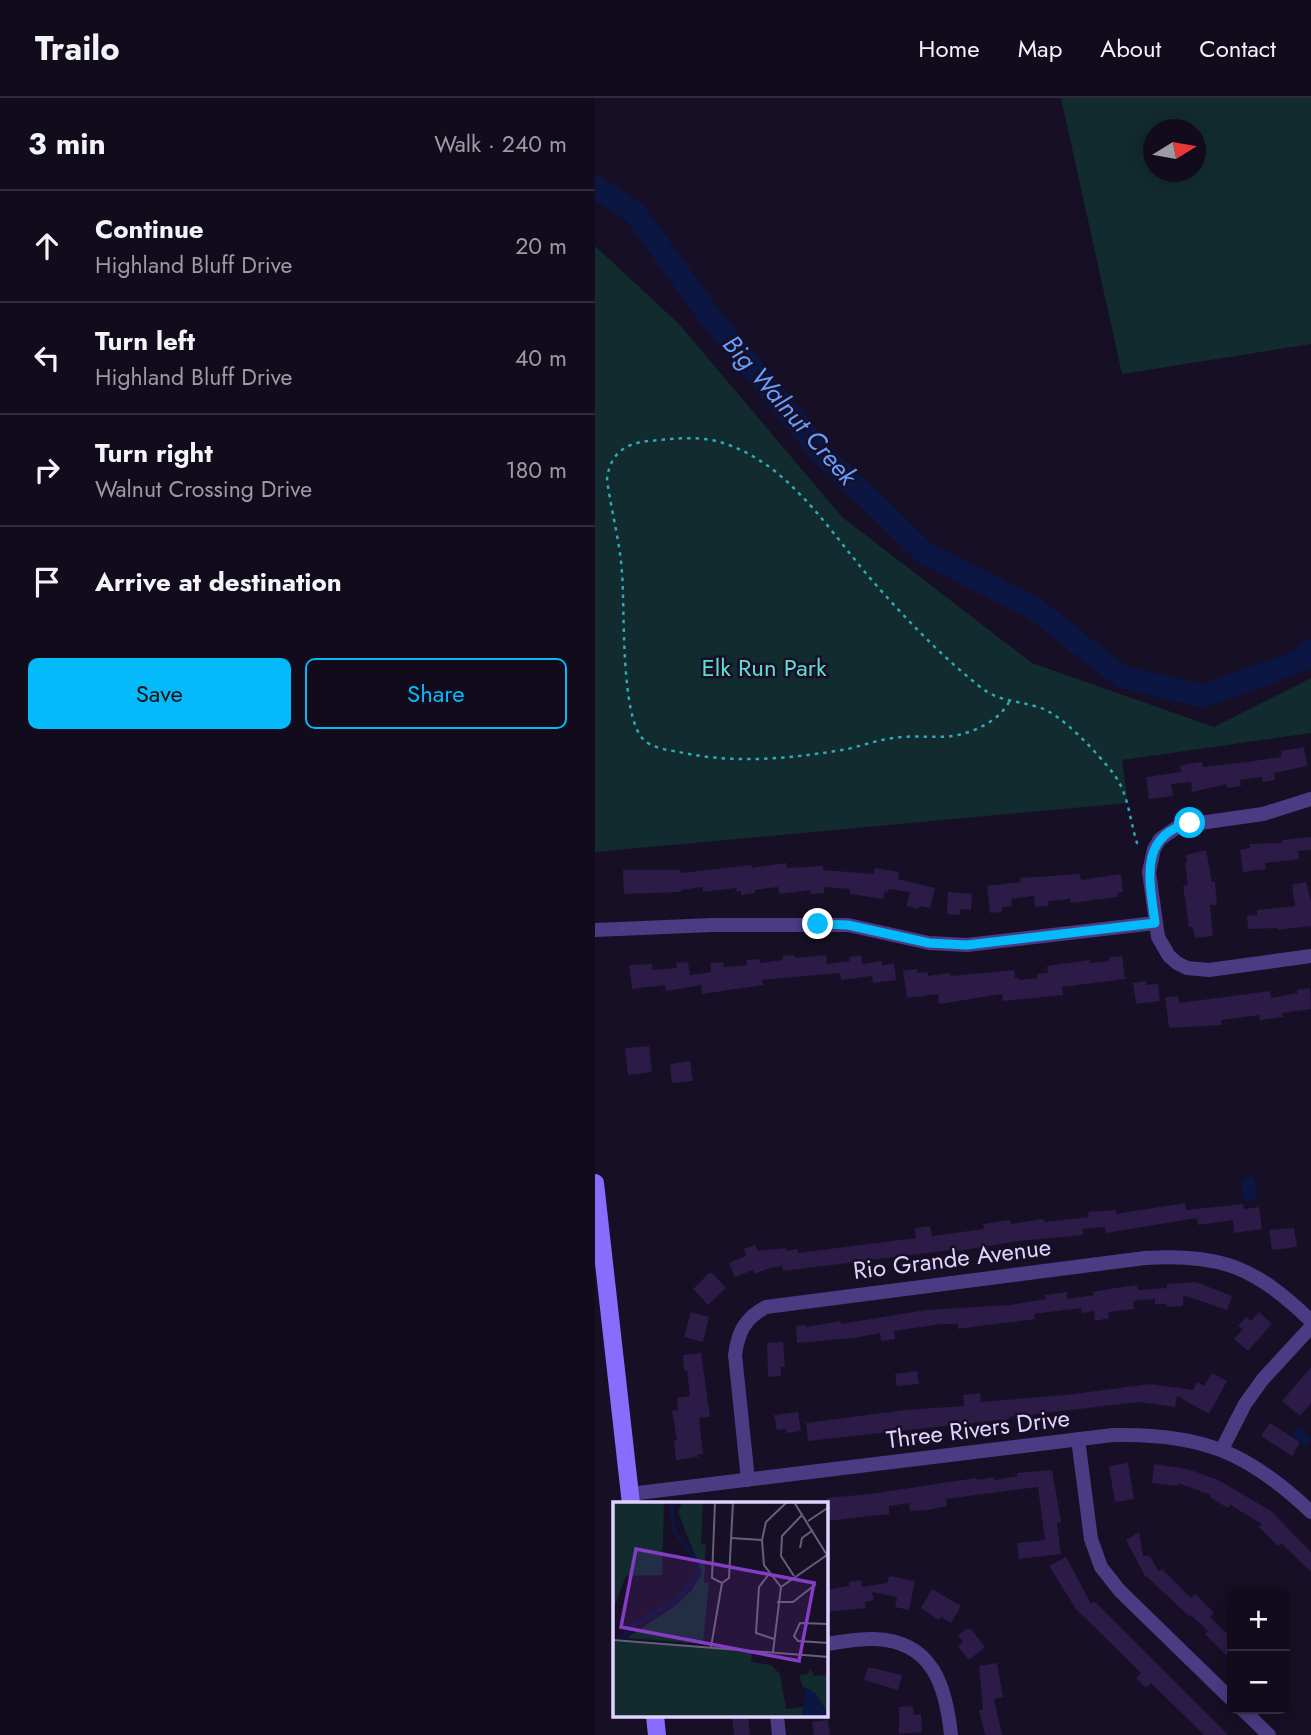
<!DOCTYPE html>
<html lang="en">
<head>
<meta charset="utf-8">
<style>
  :root { --surface:#110b1c; --page:#1e1929; --text:#f1f3f6; --muted:#9c9ba3; --line:#302b3b; --accent:#04bafb }
  body { margin:0; font-family:Jost,sans-serif; background:var(--page); color:var(--text) }
  .controls { position:absolute; right:21px; bottom:21px; display:grid; overflow:hidden; border-radius:10px; box-shadow:0 4px 18px #0003 }
  .controls button { width:63px; height:63px; display:grid; place-items:center; padding:0; border:0; border-bottom:2px solid var(--line); background:var(--surface); color:var(--text); font:35px sans-serif }
  .compass { position:absolute; left:548px; top:21px; width:63px; height:63px; border-radius:50%; background:var(--surface); box-shadow:0 4px 18px #0003; rotate:79deg }
  .stop { position:absolute; width:21px; height:21px; margin:-16px; border:5px solid #04bafb; border-radius:50%; background:#fff }
  .stop.end { background:#04bafb; border-color:#fff; box-shadow:0 2px 7px #0008 }
  .list { margin:0; padding:0; list-style:none }
  h2 { display:flex; justify-content:space-between; align-items:center; height:91px; margin:0; padding:0 28px; font-size:30px }
  h2 small { font-size:23px; font-weight:400; color:var(--muted) }
  .list li { display:grid; grid-template-columns:46px 1fr auto; gap:21px; align-items:center; box-sizing:border-box; height:112px; padding:0 28px; border-top:2px solid var(--line) }
  .list b { display:block; font-size:26px; white-space:nowrap }
  .list p { margin:0; font-size:23px; white-space:nowrap; color:var(--muted) }
  .list em { font-size:23px; font-style:normal; color:var(--muted) }
  .actions { display:flex; gap:14px; padding:21px 28px }
  .actions a { flex:1; padding:16px 0; border:2px solid var(--accent); border-radius:10px; text-align:center; font-size:24px; color:var(--accent) }
  .actions .main { background:var(--accent); color:#111 }
  .icon { flex:none; width:38px; height:38px; fill:none; stroke:currentColor; stroke-width:2; stroke-linecap:round; stroke-linejoin:round }
  .map { position:relative; flex:none; width:716px; height:1637px; overflow:hidden }
  header { display:flex; align-items:center; gap:42px; box-sizing:border-box; height:98px; padding:0 35px; background:var(--surface); border-bottom:2px solid var(--line) }
  header strong { font-size:33px }
  nav { display:flex; gap:38px; margin-inline-start:auto; font-size:24px }
  main { display:flex }
  aside { flex:1; background:var(--surface) }
  .map>svg:first-child { display:block }
</style>
</head>
<body>
<header>
<strong>Trailo</strong>
<nav><a>Home</a><a>Map</a><a>About</a><a>Contact</a></nav>
</header>
<main>
<aside>
<h2>3 min<small>Walk · 240 m</small></h2>
<ul class="list">
<li><svg class="icon" aria-label="ahead" viewBox="0 0 24 24"><path d="M12 20V5M6 11l6-6 6 6"/></svg><div><b>Continue</b><p>Highland Bluff Drive</p></div><em>20 m</em></li>
<li><svg class="icon" aria-label="left" viewBox="0 0 24 24"><path d="M17 20v-9H6M10 6l-5 5 5 5"/></svg><div><b>Turn left</b><p>Highland Bluff Drive</p></div><em>40 m</em></li>
<li><svg class="icon" aria-label="right" viewBox="0 0 24 24"><path d="M7 20v-9h11M14 6l5 5-5 5"/></svg><div><b>Turn right</b><p>Walnut Crossing Drive</p></div><em>180 m</em></li>
<li><svg class="icon" aria-label="arrive" viewBox="0 0 24 24"><path d="M6 21V4h12l-3 4 3 4H6"/></svg><div><b>Arrive at destination</b></div></li>
</ul>
<div class="actions"><a class="main">Save</a><a>Share</a></div>
</aside>
<div class="map">
<svg width="716" height="1637" viewBox="0 0 716 1637">
  <rect width="100%" height="100%" fill="#170f25"/>
  <path fill="#122b2f" fill-rule="evenodd" d="M466 0H716V246L527 276ZM558 32H600V74H558Z
    M0 148 84 226 247 419 437 565 619 629 716 580V635L527 662 533 705 0 754Z"/>
  <path fill="#0b1643" d="M659 1079 662 1102 649 1103 647 1080Z
    M704 1328 716 1340 711 1349 697 1336Z"/>
  <g fill="none" stroke-linecap="round" stroke-linejoin="round">
    <path stroke="#0b1643" stroke-width="23" d="M0 89 40 115 114 217 228 357 329 454 440 511 527 579 608 598 708 562 716 552"/>
  </g>
  <path fill="#2b1b46" d="M709 649 712 668 679 675 680 682 668 684 667 679 645 682 646 688 632 690V686L597 694 596 684 576 686 578 698 554 701 551 679 586 674 585 667 607 664 608 669 652 664 686 659V653Z
    M716 739V752L703 753 704 761 670 765 671 771 648 774 645 752 655 750 654 746 687 745V742Z
    M611 752 617 784H620L622 807H615L618 838 600 840 598 829H594L590 800 588 788 593 787 590 765 592 764 591 757Z
    M191 765 192 770 228 768V772L279 776 280 770 304 774 303 781 340 790 335 810 324 808V811L311 808 315 794 294 791 293 794 290 793 288 801 255 796V791L229 789V795L216 796V792L184 796 183 789 160 792V795L146 797V793L142 794 141 790 108 794V789L86 792V794L29 796 28 772H85L86 775 157 767V770Z
    M485 776 486 782 526 776 528 794 522 795 523 799 476 805 475 801 453 803 454 808 440 809 439 798 416 801 417 808 407 809V814L395 815 392 788 426 784 425 780Z
    M711 784 716 804V828L682 832V830L653 831 652 818 662 817V812L700 808 697 787Z
    M353 794 377 796 376 812 365 811V817L352 816Z
    M199 857 200 860 231 857 232 866 255 863 254 859 266 857 267 866 287 863V867L299 866 301 882 278 885 277 878 246 882 245 875 167 882 168 887 107 896 106 887 71 893 70 887 37 891 34 867 57 866 58 872 82 870 81 865 93 864 95 877 116 874 115 865 128 864 129 869 152 867V862L165 861V865L188 862 187 858Z
    M527 858 530 881 467 889 468 897 408 903 407 896 344 906 343 896 312 900 308 873 322 871V875L333 874V878L355 875 356 878 419 872 420 880 423 879 424 882 442 880V876L453 875 452 868 495 862V865L515 863 514 859Z
    M551 883V887L563 886 565 903 541 906 538 885Z
    M715 890 716 911 687 915 688 919 665 922 664 917 626 922 627 927 574 930 570 899 583 898 584 905 675 893 676 900 703 895 702 892Z
    M54 948 57 974 33 977 30 950Z
    M95 963 98 983 77 985 75 966Z
    M590 1105 591 1112 648 1106 649 1111 664 1109 667 1131 639 1135 638 1122 603 1127 602 1120 511 1135 510 1129 488 1131V1137L425 1143 357 1154 356 1152 188 1173 187 1168 175 1170 159 1176 158 1172 140 1179 134 1165 151 1158 149 1151 160 1147 163 1153 191 1150V1153L203 1151V1155L321 1140 320 1130 335 1128 337 1138 345 1137 389 1131 388 1126 415 1122 416 1126 449 1121 450 1124 494 1119 493 1114 521 1112V1116Z
    M699 1130 702 1149 677 1152 674 1132Z
    M114 1175H117L131 1190 113 1207 98 1191Z
    M601 1184 637 1198 632 1212 588 1197V1208L572 1209 571 1206H560V1201L538 1203 539 1211 513 1214 514 1220 500 1223 499 1213 487 1215 486 1210 439 1216 440 1221 392 1227 363 1231V1226H346L299 1233 300 1241 286 1243 285 1235 259 1240 202 1245 201 1228 211 1227V1229L246 1223V1226L331 1212 415 1207 451 1201 450 1197 472 1194V1201L499 1197 498 1194 520 1190 542 1187 543 1192 572 1190V1186Z
    M96 1214 114 1219 108 1244 89 1239Z
    M664 1214 677 1226 653 1253 639 1241 648 1231 643 1228 651 1219 656 1223Z
    M188 1244 190 1269H186V1278L173 1279 172 1245Z
    M106 1255 115 1319 104 1320 108 1356H103V1359L81 1362 79 1342H82L77 1313 83 1312 82 1300 95 1298 92 1272 89 1273 88 1257Z
    M716 1269V1305L705 1318 687 1303Z
    M322 1273 324 1286 302 1288 300 1276Z
    M617 1275 632 1283 614 1316 582 1298 580 1309 544 1304 414 1319 415 1321 213 1343 211 1325 310 1312 369 1308 368 1297 385 1295 386 1304 471 1297 555 1286 598 1292 602 1284 609 1288Z
    M203 1314 206 1333 191 1335V1331L182 1332 179 1317Z
    M675 1325 705 1344 697 1358 666 1338Z
    M533 1365 539 1401 520 1404 514 1368Z
    M559 1366 596 1372 625 1383 676 1413 716 1454V1474L686 1445 683 1448 664 1429 667 1426 635 1407 633 1410 616 1400V1397L583 1385V1388L557 1385Z
    M457 1372 466 1424 462 1425 466 1456 424 1461 422 1445 450 1442 443 1389 351 1401 352 1408 333 1412 315 1413 314 1405 294 1408V1416L231 1423V1400L275 1396 381 1380 382 1382 399 1379V1382L423 1378 422 1375Z
    M544 1434 548 1458H555L564 1474 567 1471 596 1500 600 1496 619 1515 615 1519 637 1541V1563L610 1536 613 1533 596 1517 595 1519 551 1478V1480L531 1442Z
    M471 1459 496 1506 499 1503 633 1637H609L556 1585 551 1590 541 1580 546 1575 481 1511 454 1468Z
    M294 1478 320 1483 314 1512 300 1509 302 1499 277 1494 279 1502 270 1504 271 1510 231 1514V1492L254 1488V1484L266 1482 267 1489 292 1485Z
    M337 1491 366 1508 356 1525 346 1519 344 1522 326 1510Z
    M372 1531H376L390 1549 374 1562 363 1548 368 1544 363 1537Z
    M402 1565 408 1599 399 1601 407 1637H390L384 1612H388L384 1568Z
    M273 1569 307 1577 303 1592 269 1582Z
    M318 1608 319 1617 326 1616 327 1634 304 1636V1609Z
    M137 1618H153L155 1637H139Z
    M233 1622 235 1637H219L217 1624Z"/>
  <g fill="none" stroke-linecap="round" stroke-linejoin="round">
    <path stroke="#31a8b5" stroke-width="2.5" stroke-dasharray="3.5 5" stroke-linecap="butt" d="M414 604C406 620 384 632 367 636 346 642 321 636 299 640 281 642 264 649 247 652 192 661 138 666 84 654 73 652 57 650 49 642 25 620 30 510 27 475 25 443 16 413 12 381 15 356 30 345 54 343 77 341 105 337 128 345 194 366 232 430 275 480 308 518 344 556 384 588 404 604 420 602 443 609 466 615 503 656 518 675 534 696 534 720 542 745L546 747"/>
    <path stroke="#4a3b83" stroke-width="14" d="M716 701 668 716 584 728 565 741 559 751 554 774 563 839 574 858 582 865 592 870 614 872 716 858
      M0 832 117 827H253L334 845 372 847 560 825
      M483 1341 496 1441 506 1469 525 1493 637 1602
      M627 1351 650 1306 668 1281 716 1229
      M153 1382 140 1257C143 1234 150 1220 171 1209L550 1160C626 1155 662 1170 716 1223
      M35 1396 518 1337C606 1335 653 1354 716 1414
      M231 1546C247 1544 264 1540 280 1541 338 1543 351 1589 356 1637
      M647 1611 674 1637
      M182 1618 184 1637"/>
    <path stroke="#886dfd" stroke-width="18" d="M0 1085 36 1406
      M60 1618 62 1637"/>
  </g>
  <g fill="none" stroke-linecap="round" stroke-linejoin="round">
    <path stroke="#04bafb" stroke-width="9" d="M223 826 253 827 334 845 372 847 560 825C555 784 542 738 595 725"/>
  </g>
  <g text-anchor="middle" stroke-width="5" stroke-linejoin="round" paint-order="stroke">
    <g font-size="24" fill="#60ded3" stroke="#170f25">
      <text x="169" y="578">Elk Run Park</text>
    </g>
    <g font-size="24" fill="#e0d4fe" stroke="#170f25">
      <text transform="translate(357 1161) rotate(-7)" y="8">Rio Grande Avenue</text>
      <text transform="translate(383 1331) rotate(-7)" y="8">Three Rivers Drive</text>
    </g>
    <g font-size="26" font-style="italic" fill="#649dfd" stroke="#170f25">
      <text transform="translate(195 312) rotate(49)" y="9">Big Walnut Creek</text>
    </g>
  </g>
  <g transform="translate(18 1404)">
    <rect width="215" height="215" fill="#170f25"/>
    <path d="M0 0H51L49 73 13 74 0 107ZM70 0H90L88 42 93 43 91 81H96L90 142 13 136 59 106 78 89 89 71 65 10ZM0 139 139 149 138 160 158 163 167 172 173 207 190 205 189 215H0ZM197 166 201 174 215 173V212L203 192 190 185 186 173 195 172Z" fill="#122b2f"/>
    <path d="M192 185 203 192 215 215H189Z" fill="#0b1643"/>
    <path fill="none" stroke="#0b1643" stroke-width="3.5" d="M8 137 21 123 64 98 86 71 84 59 61 29 58 0"/>
    <path fill="none" stroke="#675e7c" stroke-width="2" d="M102 0 99 76 109 81M181 0 214 53M195 19 216 5M118 36 149 38M187 46 189 36 200 28M156 72 146 85 143 131 161 137M181 74 168 54 169 34 190 12M109 81 116 76 120 0M168 85 151 63 149 38 153 20 174 0M164 100H180L203 82M216 122 187 121 181 134 185 139 216 141M0 138 216 155M98 145 109 81M160 150 168 85 214 53"/>
    <path fill="#853dc5" fill-opacity="0.15" stroke="#853dc5" stroke-width="3.5" d="M23 47 201 81 186 159 8 125Z"/>
    <rect width="215" height="215" fill="none" stroke="#e0d4fe" stroke-width="3.5"/>
  </g>
</svg>
<div class="controls">
<button>+</button>
<button>−</button>
</div>
<svg class="compass" viewBox="-18 -18 36 36"><path d="M0-13l5 13h-10z" fill="#e53935"/><path d="M0 13l5-13h-10z" fill="#9c9ba3"/></svg>
<div class="stop" style="left:595px;top:725px"></div>
<div class="stop end" style="left:223px;top:826px"></div>
</div>
</main>
</body>
</html>
